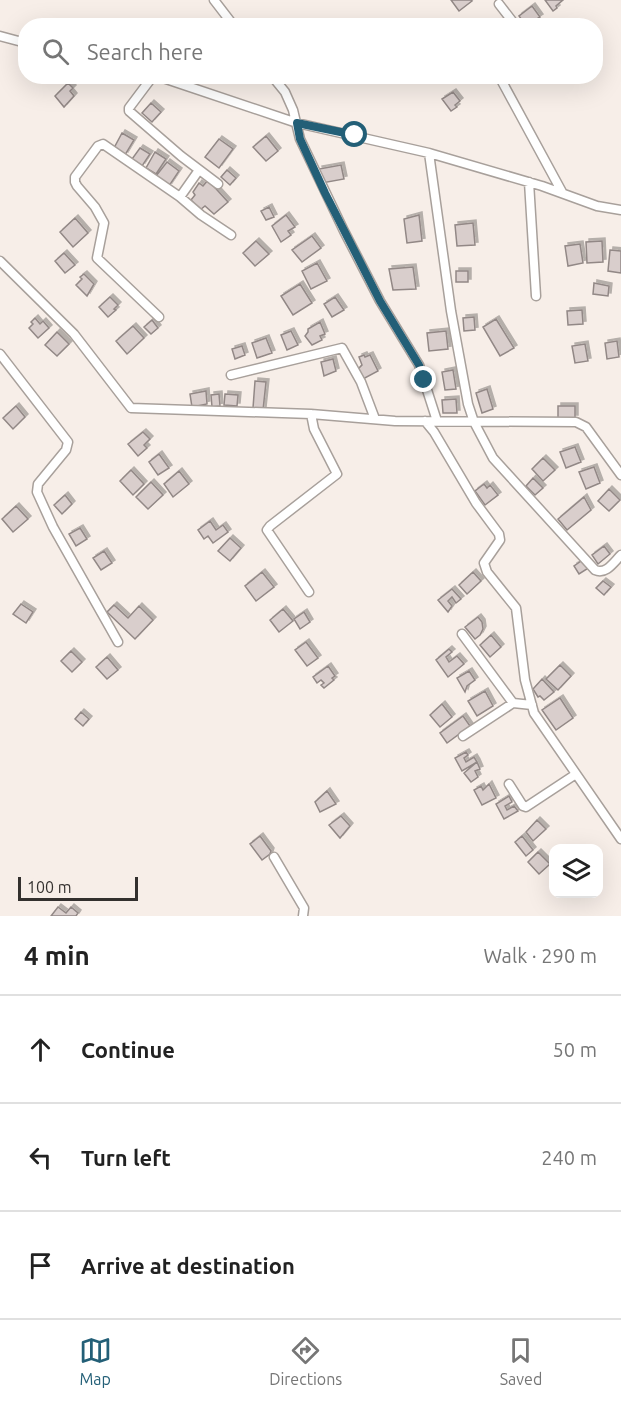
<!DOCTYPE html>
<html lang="en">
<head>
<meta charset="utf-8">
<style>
  :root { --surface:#fff; --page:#f6f6f6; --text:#222; --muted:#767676; --line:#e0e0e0; --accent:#235f77 }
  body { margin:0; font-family:Ubuntu,sans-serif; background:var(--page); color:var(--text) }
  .controls { position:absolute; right:18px; bottom:18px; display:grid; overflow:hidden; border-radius:12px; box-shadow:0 6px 24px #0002 }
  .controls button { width:54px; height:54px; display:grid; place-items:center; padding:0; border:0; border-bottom:2px solid var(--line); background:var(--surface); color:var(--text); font:30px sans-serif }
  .scale { position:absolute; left:18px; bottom:15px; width:120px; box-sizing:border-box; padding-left:6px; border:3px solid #33302e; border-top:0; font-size:16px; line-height:21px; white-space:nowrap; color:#33302e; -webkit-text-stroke:4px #f7eee8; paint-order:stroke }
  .stop { position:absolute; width:18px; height:18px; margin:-14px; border:4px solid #235f77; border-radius:50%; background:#fff }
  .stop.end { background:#235f77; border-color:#fff; box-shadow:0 2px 6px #0008 }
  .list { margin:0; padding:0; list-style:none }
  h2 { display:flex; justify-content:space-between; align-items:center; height:78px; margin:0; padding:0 24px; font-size:26px }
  h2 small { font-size:20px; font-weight:400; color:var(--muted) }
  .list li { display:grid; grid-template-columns:39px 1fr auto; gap:18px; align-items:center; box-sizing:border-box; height:108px; padding:0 24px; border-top:2px solid var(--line) }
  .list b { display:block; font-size:22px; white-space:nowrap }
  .list em { font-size:20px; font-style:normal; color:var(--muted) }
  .icon { flex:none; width:33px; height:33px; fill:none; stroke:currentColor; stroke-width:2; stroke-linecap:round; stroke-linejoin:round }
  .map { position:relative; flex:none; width:621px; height:916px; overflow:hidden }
  .search { position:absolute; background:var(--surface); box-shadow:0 6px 24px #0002; left:18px; right:18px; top:18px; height:66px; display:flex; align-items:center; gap:15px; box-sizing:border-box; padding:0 21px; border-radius:24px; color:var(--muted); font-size:22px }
  .sheet { height:402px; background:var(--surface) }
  nav { display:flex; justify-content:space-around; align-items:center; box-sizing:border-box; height:84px; border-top:2px solid var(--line); background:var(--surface); font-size:16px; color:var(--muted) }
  nav a { display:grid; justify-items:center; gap:3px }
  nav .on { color:var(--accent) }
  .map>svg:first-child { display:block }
</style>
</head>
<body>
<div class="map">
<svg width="621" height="916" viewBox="0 0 621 916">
  <defs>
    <filter id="shadow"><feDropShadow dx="3" dy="-3" stdDeviation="0" flood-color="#0004"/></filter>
  </defs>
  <rect width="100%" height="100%" fill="#f7eee8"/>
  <path fill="#d9cecc" stroke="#928886" stroke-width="1.5" filter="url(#shadow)" d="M451 0H471L472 1 459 11Z
    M545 0H563L556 6 557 8 553 11Z
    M532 6 540 17 526 26 519 16Z
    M68 83 73 88 70 91 74 96 64 107 55 96Z
    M453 92 460 101 455 105 457 107 451 111 442 99Z
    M151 103 161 112 152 122 142 113Z
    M122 133 134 140 125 155 114 148Z
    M266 136 278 151 266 161 253 147Z
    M219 139 233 149 219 168 205 157Z
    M140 148 150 154 142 166 132 159Z
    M155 152 166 159 156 174 146 168Z
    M167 162 179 171 169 186 156 176Z
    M341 165 344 179 322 183 319 169Z
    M227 170 236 178 230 185 221 177Z
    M208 180 228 202 214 214 205 206 200 210 191 200 195 195 193 192 199 183 203 186Z
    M269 207 274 217 266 220 261 211Z
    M286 215 295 227 288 231 291 235 281 242 272 226Z
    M419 215 422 241 407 243 404 219Z
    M75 218 88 233 73 247 60 232Z
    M473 223 475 245 457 246 455 225Z
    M312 236 321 248 302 262 292 250Z
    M256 241 269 254 255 266 243 253Z
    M602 241 603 262 587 263 586 242Z
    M580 244 583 263 568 266 565 246Z
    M610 250 621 251V273L608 271Z
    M64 253 75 265 65 273 55 261Z
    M317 263 327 281 311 289 302 271Z
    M413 267 416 289 393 290 389 269Z
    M456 271H468V282H456Z
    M84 274 94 284 87 296 76 285 82 279 80 277Z
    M594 283 609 286 608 296 593 294Z
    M300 284 312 303 293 315 281 296Z
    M110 297 118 305 114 309 116 310 108 317 99 307Z
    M335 297 344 310 332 317 324 304Z
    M582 310 583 324 568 325 567 311Z
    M474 317 475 330 464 331 463 318Z
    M35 318 40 324 43 321 49 328 38 338 29 328 33 324 31 322Z
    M496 319 514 348 500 356 483 327Z
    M152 320 158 328 151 334 144 327Z
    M320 322 325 334 320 336 322 340 312 345 305 336 308 332V329Z
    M133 326 144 338 127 354 116 341Z
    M291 331 298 345 287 350 281 335Z
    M446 331 448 349 429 351 427 333Z
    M57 332 69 344 57 356 45 345Z
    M266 338 272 353 257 358 252 343Z
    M617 341 619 357 607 359 605 343Z
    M585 344 588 361 575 363 572 346Z
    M242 346 245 355 235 359 232 349Z
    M364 355 365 357 370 355 378 371 363 379 358 369 362 365 359 357Z
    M333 359 336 371 324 376 321 362Z
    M453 370 456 389 445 390 442 372Z
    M255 381 266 382 263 410 253 408Z
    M487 389 493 409 482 413 476 393Z
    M206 391 207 404 192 407 190 394Z
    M219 394 220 406 212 407 211 395Z
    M225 394 238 395 237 406 224 405Z
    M456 399 457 413H443L442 400Z
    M16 406 25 417 13 429 3 418Z
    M558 406H575V418H558Z
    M143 432 150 439 144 445 147 448 138 456 128 444Z
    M575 447 581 462 566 468 560 452Z
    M159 454 169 468 158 475 149 462Z
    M543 458 555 470 543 481 532 469Z
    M594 467 600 483 586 489 579 472Z
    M131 470 144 484 133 495 120 481Z
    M179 471 189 484 173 497 164 484Z
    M533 478 543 488 535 495 526 486Z
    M151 482 163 495 148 509 136 497Z
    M484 484 487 488 490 485 498 495 485 505 475 491Z
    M609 489 620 500 609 511 598 501Z
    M65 495 72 504 62 514 54 505Z
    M584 497 591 510 567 530 558 519Z
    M16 506 28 519 13 532 2 519Z
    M210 521 216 530 223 525 228 532 213 543 208 536 204 539 198 530Z
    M80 528 87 539 76 546 69 534Z
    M230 538 241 548 230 561 218 551Z
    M604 546 610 554 598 564 592 555Z
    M104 551 112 563 101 570 93 558Z
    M584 559 590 567 579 574 574 566Z
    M262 572 274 587 256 601 245 586Z
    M473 572 481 581 467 594 459 585Z
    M603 581 611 587 604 595 596 588Z
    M452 589 461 599 456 603 452 597 448 601 452 606 448 612 438 600Z
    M21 604 33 612 26 623 13 614Z
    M114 605 128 618 139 606 153 620 135 639 107 612Z
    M283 609 293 621 279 632 270 620Z
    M304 612 310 622 300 629 294 619Z
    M478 617 482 622 483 629 480 635 475 639 465 627Z
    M491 635 501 647 490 657 480 645Z
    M306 642 318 658 307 666 295 650Z
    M449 649 452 652 446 657 449 662 457 656 464 664 448 677 436 660Z
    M71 651 82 662 72 672 61 661Z
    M107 657 118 670 107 679 96 667Z
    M560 665 571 676 558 690 546 679Z
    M328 666 335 676 332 678 334 680 324 688 321 685 324 683 321 680 317 683 313 677Z
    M469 671 475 680 467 686 465 692 457 678Z
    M542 679 554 692 544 700 540 696 538 697 533 689Z
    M485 691 493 706 477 716 468 701Z
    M560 698 573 718 556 730 542 710Z
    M442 704 452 717 440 727 430 715Z
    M81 712 89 719 83 726 75 719Z
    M463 716 470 726 447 743 440 733Z
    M466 752 468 755 464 758 466 762 474 757 477 762 462 771 455 758Z
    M477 762 480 769 475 771 478 777 471 782 464 773Z
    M489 784 496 798 482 805 474 790 481 786 483 790Z
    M327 791 336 804 320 812 315 802Z
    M509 796 512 802 505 806 507 810 514 806 518 811 504 819 496 804Z
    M341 816 350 826 340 838 329 825Z
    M537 820 546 829 533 841 526 832Z
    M260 836 271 851 270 854 262 860 250 844Z
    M522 836 533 850 526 856 515 842Z
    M538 852 550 864 539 874 528 862Z
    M58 907 66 913 71 907 78 913 76 916H51Z"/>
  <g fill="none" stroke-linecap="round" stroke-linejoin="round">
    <defs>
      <path id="street" d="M214 0 234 26
        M499 4 516 26
        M0 36 26 43
        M153 76 129 108V111L181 156 218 184
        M157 76 297 123 429 153 542 186 597 206 621 210
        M272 76 285 92 293 110 300 139 344 231 380 301 419 365 437 421
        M499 76 562 192
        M429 153 451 311 468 404 474 422 493 458 595 570C606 575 614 562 621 555
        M529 182 536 296
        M180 197 201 215 231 235
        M0 261 74 334 131 408 311 414 395 421 576 422 586 427 621 475
        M159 317 97 258 104 223 95 207 77 186 75 182V177L98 146 103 144 180 197 199 170
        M0 354 68 442 66 450 38 484 37 492 53 527 118 642
        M231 375 342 348 361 382 375 419
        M425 421 434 432 476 503 499 534 500 540 484 563 487 572 516 608 525 680 534 713 621 839
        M309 592 267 530 270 526 337 474 314 429 311 414
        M462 634 513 703 532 705
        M463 736 513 703
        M509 784 523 806 526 807 576 774
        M274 857 304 908 303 916"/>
    </defs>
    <use href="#street" stroke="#a8a09b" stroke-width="11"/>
    <use href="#street" stroke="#fff" stroke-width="8"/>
  </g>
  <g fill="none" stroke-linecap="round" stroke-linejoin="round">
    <path stroke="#235f77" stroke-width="8" d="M355 135 297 123 300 139 325 193 380 301 419 365 424 380"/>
  </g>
</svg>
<div class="controls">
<button><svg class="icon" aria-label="layers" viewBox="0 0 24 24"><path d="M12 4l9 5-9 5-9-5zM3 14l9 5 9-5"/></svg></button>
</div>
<div class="scale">100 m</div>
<div class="stop" style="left:355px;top:135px"></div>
<div class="stop end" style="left:424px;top:380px"></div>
<div class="search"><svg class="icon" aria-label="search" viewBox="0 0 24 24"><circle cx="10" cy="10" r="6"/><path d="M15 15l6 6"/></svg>Search here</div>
</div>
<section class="sheet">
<h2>4 min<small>Walk · 290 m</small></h2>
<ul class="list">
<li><svg class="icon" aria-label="ahead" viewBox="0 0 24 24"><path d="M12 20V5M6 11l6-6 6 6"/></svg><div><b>Continue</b></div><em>50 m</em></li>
<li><svg class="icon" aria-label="left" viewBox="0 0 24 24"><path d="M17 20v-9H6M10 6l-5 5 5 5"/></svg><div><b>Turn left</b></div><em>240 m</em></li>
<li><svg class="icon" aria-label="arrive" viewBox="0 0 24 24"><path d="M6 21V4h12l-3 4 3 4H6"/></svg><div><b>Arrive at destination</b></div></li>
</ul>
</section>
<nav>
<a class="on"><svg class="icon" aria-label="map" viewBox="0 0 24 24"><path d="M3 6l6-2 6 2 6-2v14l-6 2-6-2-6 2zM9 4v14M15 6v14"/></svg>Map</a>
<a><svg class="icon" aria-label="directions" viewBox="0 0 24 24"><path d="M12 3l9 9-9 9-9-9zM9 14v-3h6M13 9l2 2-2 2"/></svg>Directions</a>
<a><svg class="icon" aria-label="saved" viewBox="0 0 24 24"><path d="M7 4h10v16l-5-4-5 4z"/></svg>Saved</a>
</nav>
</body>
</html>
